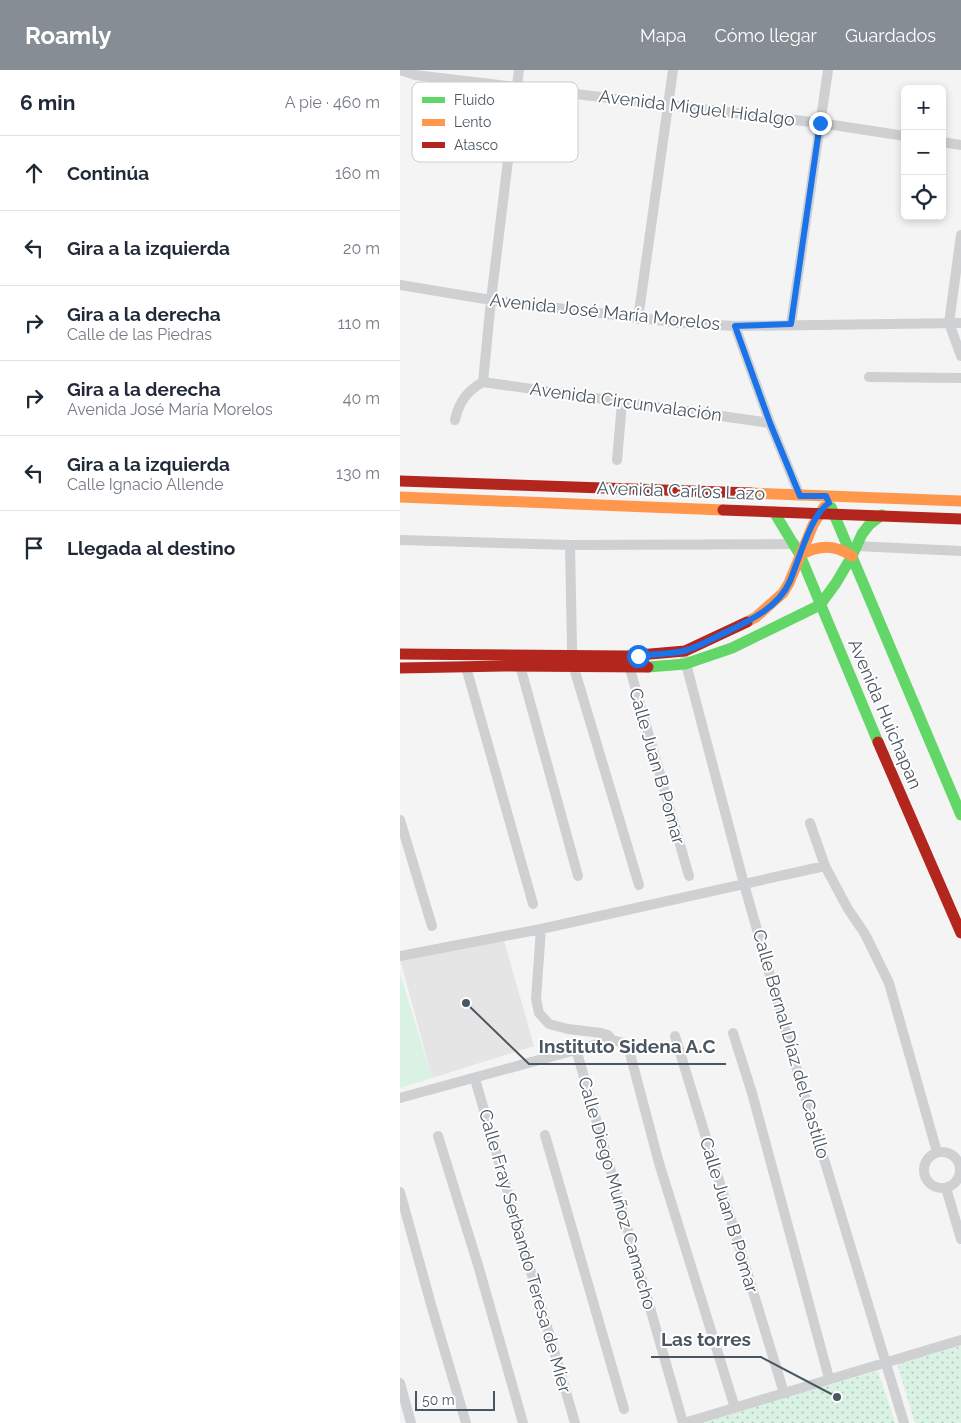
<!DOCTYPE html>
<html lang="es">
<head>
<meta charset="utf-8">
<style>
  :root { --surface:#fff; --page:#f6f6f7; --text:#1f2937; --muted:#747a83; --line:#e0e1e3; --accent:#868d94 }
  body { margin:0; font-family:Raleway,sans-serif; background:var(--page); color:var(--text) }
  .controls { position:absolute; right:15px; top:15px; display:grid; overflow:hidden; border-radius:8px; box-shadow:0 2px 8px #0003 }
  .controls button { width:45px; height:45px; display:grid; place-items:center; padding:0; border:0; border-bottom:1px solid var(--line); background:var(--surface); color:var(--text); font:25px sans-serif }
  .scale { position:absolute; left:15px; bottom:12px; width:80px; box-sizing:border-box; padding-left:5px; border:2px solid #4a5661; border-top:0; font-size:14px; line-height:18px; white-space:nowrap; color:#4a5661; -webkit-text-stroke:4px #fff; paint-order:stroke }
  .stop { position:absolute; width:15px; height:15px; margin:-11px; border:4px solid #1a73e8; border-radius:50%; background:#fff }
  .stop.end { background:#1a73e8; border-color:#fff; box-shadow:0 1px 5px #0008 }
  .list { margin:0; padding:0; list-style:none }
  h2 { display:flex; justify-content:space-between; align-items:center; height:65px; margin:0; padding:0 20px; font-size:21px }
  h2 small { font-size:16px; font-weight:400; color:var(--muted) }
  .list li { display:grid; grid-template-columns:32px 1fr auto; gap:15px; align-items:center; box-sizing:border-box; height:75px; padding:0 20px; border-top:1px solid var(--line) }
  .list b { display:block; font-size:19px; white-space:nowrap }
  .list p { margin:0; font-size:16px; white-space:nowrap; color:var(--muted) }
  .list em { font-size:16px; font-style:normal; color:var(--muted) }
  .icon { flex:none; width:28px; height:28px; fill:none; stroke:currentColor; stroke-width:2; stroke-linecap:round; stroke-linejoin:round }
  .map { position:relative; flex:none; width:561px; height:1353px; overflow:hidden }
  header { display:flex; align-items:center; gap:30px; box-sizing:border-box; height:70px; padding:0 25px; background:var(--accent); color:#fff }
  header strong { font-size:24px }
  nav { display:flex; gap:28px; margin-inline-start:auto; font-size:18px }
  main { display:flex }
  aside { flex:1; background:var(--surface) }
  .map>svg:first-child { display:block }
</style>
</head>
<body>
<header>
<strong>Roamly</strong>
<nav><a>Mapa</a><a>Cómo llegar</a><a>Guardados</a></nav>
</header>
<main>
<aside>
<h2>6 min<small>A pie · 460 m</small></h2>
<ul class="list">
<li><svg class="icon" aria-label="ahead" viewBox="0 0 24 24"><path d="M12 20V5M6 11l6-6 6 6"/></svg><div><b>Continúa</b></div><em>160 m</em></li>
<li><svg class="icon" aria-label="left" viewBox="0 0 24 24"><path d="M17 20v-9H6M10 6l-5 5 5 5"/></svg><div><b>Gira a la izquierda</b></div><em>20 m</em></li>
<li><svg class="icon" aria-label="right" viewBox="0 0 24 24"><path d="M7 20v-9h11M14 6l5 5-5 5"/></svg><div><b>Gira a la derecha</b><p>Calle de las Piedras</p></div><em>110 m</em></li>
<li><svg class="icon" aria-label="right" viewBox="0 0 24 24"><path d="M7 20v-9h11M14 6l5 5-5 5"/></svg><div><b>Gira a la derecha</b><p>Avenida José María Morelos</p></div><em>40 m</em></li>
<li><svg class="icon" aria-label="left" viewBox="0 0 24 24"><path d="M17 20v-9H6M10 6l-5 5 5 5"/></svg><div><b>Gira a la izquierda</b><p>Calle Ignacio Allende</p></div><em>130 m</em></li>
<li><svg class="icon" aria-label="arrive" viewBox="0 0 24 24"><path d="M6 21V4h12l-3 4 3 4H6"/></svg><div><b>Llegada al destino</b></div></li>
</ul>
</aside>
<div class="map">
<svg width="561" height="1353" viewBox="0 0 561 1353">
  <defs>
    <pattern id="grass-dots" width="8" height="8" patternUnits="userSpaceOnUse" patternTransform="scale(1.25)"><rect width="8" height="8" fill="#d9f2e3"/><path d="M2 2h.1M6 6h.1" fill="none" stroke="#b2c7bb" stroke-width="1.8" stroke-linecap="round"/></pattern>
  </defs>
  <rect width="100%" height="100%" fill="#f4f4f4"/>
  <path fill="#e6e5e6" d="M103 867 134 976 32 1008 0 889Z"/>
  <path fill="url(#grass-dots)" d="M561 1276V1353H515L497 1294Z
    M478 1301 495 1353H296Z"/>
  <path fill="#d9f2e3" d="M0 903 32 1008 0 1018Z"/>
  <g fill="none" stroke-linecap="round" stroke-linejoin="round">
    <path stroke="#ced0d2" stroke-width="10" d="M0 0 15 5 420 53 505 66
      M542 72 561 75
      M561 165 549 253 561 286
      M0 215 91 230 281 253 335 256 561 253
      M238 249 273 0
      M391 254 428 0
      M335 256 370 353 400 426
      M469 307 561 308
      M83 312 91 230 119 0
      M83 312 370 353
      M55 350C59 332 67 321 83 312
      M217 390 222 333
      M0 470 170 475 395 474
      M170 475 172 578 174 598 239 815
      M456 476 561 481
      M285 590 344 814 394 990 504 1353
      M119 592 178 806
      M228 592 289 806
      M66 597 133 834
      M0 750 32 856
      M410 753 425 796 448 839 465 864 489 913 537 1082
      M141 859 136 929 139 943 149 954 168 959 201 963 208 965 212 970
      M0 886 141 859 425 796
      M333 963 352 1023 429 1308
      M275 966 384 1323
      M176 979 283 1353
      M75 1009 175 1353
      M0 1028 212 970 224 973 228 976 259 1093 335 1338
      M145 1065 224 1339
      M38 1066 78 1195 123 1353
      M524 1100a18 18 0 1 1 36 0a18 18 0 1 1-36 0Z
      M546 1118 561 1169
      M0 1122 32 1238 66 1353
      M0 1313 11 1353
      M284 1353 561 1270"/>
    <path stroke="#63d668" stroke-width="11" d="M431 437 561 745
      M374 442 400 485 478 672
      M248 597 285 594 332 578 420 535 436 513 452 486 462 464 469 455 482 445"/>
    <path stroke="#ff974d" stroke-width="11" d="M351 423 561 431
      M0 427 323 440
      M400 485C419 475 434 474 452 486
      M347 552 356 547 383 523 389 513 413 455 424 437"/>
    <path stroke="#b3261e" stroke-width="11" d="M0 411 351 423
      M323 440 561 449
      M0 584 227 586 285 581 347 552
      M0 598 104 596 248 597
      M478 672 561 863"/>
  </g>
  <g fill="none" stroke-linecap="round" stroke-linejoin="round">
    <path stroke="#1a73e8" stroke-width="6" d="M238 586C253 584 269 584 284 581 295 578 306 572 316 567 342 554 378 540 390 511 399 490 411 444 429 433L426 426H400L370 353 335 256 391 254 420 53"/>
  </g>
  <g text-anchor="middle" stroke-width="4" stroke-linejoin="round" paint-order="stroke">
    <g font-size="18" fill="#4a5661" stroke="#fff">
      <text transform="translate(297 38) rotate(7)" y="6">Avenida Miguel Hidalgo</text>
      <text transform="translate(205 242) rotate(6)" y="6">Avenida José María Morelos</text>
      <text transform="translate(226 332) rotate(8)" y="6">Avenida Circunvalación</text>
      <text transform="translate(281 421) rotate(2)" y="6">Avenida Carlos Lazo</text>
      <text transform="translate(485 644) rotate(67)" y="6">Avenida Huichapan</text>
      <text transform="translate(257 696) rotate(74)" y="6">Calle Juan B Pomar</text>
      <text transform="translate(391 974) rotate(74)" y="6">Calle Bernal Díaz del Castillo</text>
      <text transform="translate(217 1123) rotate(74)" y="6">Calle Diego Muñoz Camacho</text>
      <text transform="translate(329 1145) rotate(73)" y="6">Calle Juan B Pomar</text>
      <text transform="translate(125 1181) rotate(74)" y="6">Calle Fray Serbando Teresa de Mier</text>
    </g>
  </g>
  <rect x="12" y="12" width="166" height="80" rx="8" fill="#fff" stroke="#c9ccd0" stroke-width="1"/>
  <rect x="22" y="27" width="23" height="6" fill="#63d668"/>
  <rect x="22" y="49" width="23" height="7" fill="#ff974d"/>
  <rect x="22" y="72" width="23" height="6" fill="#b3261e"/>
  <g font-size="14" fill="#4a5661">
    <text x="54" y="35">Fluido</text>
    <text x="54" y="57">Lento</text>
    <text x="54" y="80">Atasco</text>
  </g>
  <path fill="none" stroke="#4a5661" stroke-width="2" d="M66 933L129 994H326M437 1327L361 1287H251"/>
  <g fill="#4a5661" stroke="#fff" stroke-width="2">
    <circle cx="66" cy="933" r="5"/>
    <circle cx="437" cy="1327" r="5"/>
  </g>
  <g font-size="19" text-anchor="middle" font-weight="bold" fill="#4a5661" stroke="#fff" stroke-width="4" stroke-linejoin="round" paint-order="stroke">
    <text x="227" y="983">Instituto Sidena A.C</text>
    <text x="306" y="1276">Las torres</text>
  </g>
</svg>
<div class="controls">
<button>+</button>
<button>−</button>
<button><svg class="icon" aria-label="locate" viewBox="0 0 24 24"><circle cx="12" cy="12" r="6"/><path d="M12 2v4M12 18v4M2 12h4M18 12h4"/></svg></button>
</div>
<div class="scale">50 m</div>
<div class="stop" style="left:238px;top:586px"></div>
<div class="stop end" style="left:420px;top:53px"></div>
</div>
</main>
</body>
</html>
